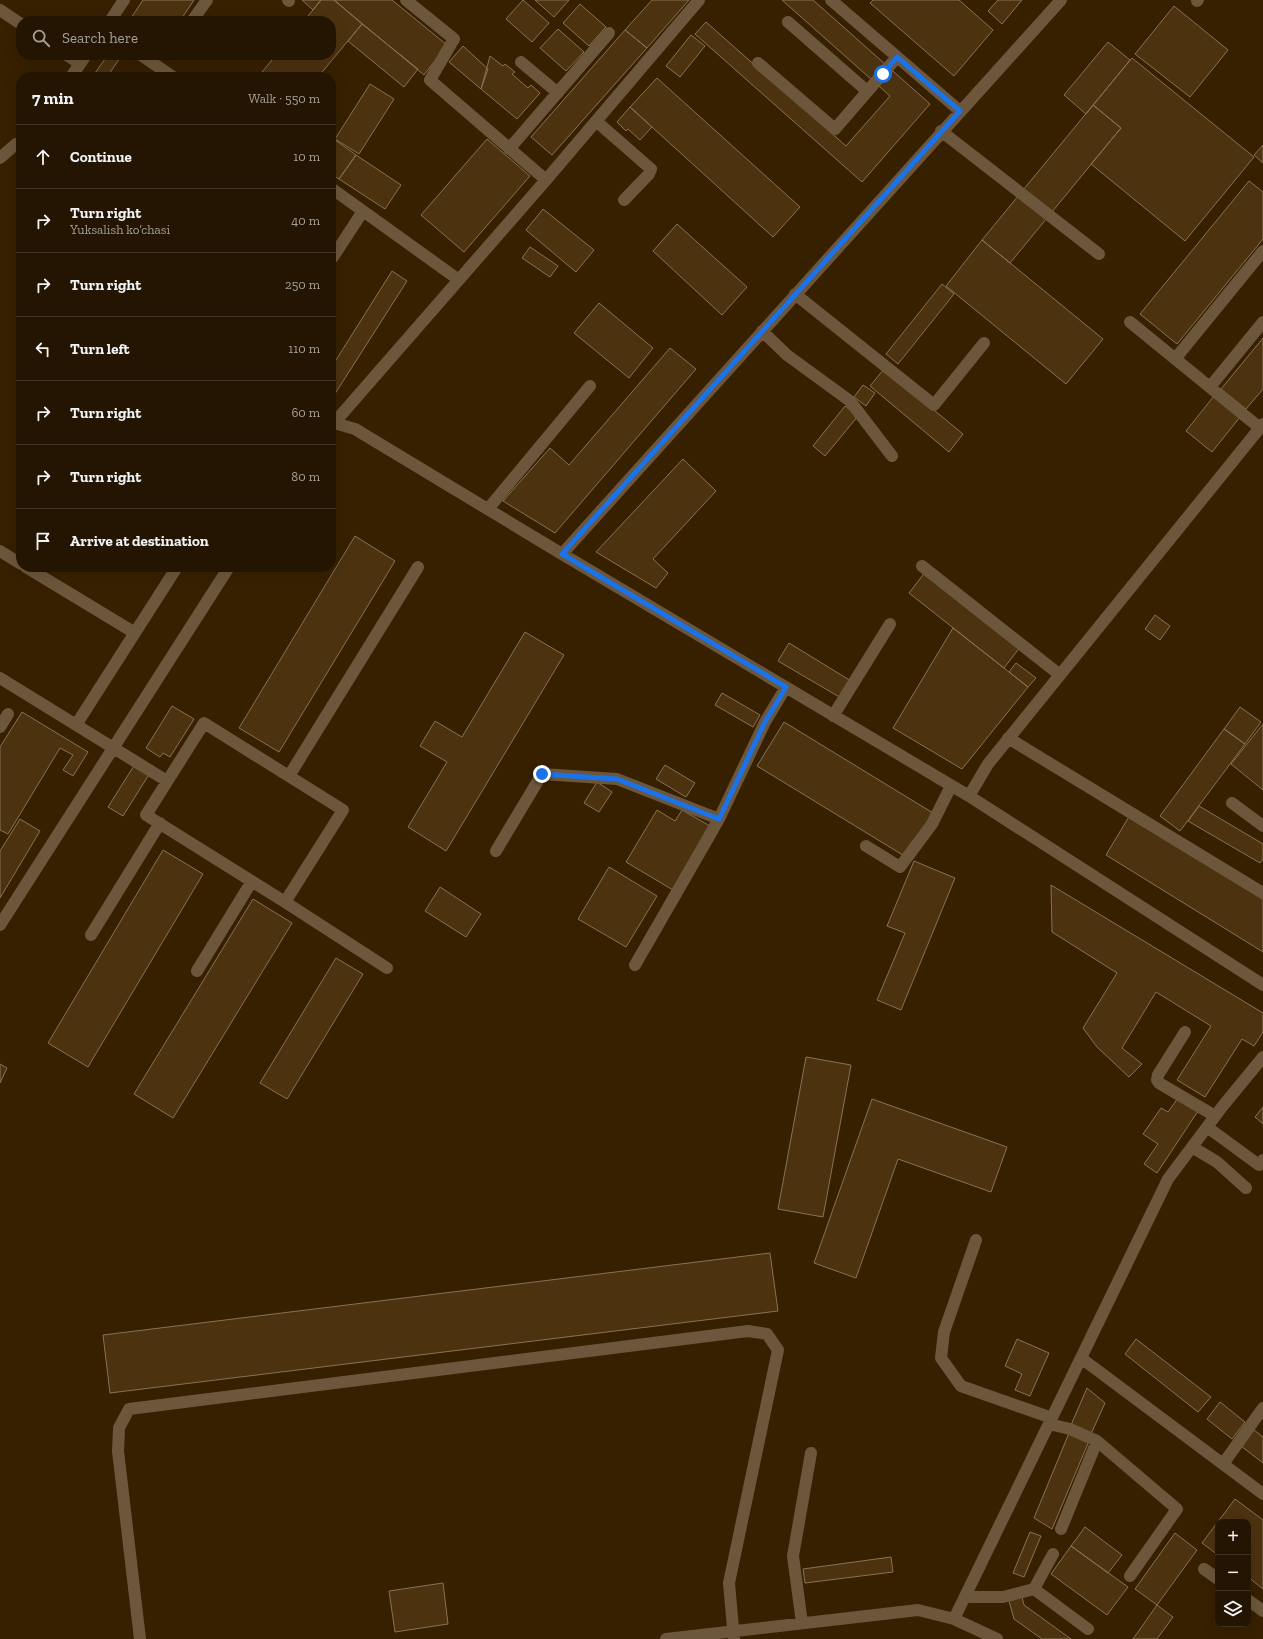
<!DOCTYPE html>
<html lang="en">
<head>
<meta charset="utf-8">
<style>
  :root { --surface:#231502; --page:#2f2211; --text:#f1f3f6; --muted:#a39f99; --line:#403424 }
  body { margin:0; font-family:"Zilla Slab",serif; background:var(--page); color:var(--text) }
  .controls { position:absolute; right:12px; bottom:12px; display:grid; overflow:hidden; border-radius:8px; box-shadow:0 4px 16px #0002 }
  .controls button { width:36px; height:36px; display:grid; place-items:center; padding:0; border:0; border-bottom:1px solid var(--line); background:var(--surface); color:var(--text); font:20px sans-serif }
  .stop { position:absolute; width:12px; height:12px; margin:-9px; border:3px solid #1a73e8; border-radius:50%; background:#fff }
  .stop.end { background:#1a73e8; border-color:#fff; box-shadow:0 1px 4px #0008 }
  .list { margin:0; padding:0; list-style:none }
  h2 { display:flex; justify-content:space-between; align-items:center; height:52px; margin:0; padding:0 16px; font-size:17px }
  h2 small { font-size:13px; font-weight:400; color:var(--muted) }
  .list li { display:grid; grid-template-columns:26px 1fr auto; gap:12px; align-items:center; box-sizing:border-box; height:64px; padding:0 16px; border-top:1px solid var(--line) }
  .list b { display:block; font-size:15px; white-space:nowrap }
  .list p { margin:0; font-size:13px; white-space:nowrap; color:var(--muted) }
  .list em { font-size:13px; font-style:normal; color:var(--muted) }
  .icon { flex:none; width:22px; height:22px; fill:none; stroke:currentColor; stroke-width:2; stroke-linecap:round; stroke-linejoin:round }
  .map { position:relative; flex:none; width:1263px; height:1639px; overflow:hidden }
  .search { position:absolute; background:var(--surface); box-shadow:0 4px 16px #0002; left:16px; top:16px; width:320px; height:44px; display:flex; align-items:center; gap:10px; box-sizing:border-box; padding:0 14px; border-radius:16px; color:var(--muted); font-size:15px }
  .panel { position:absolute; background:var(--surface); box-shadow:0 4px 16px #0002; left:16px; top:72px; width:320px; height:500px; border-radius:16px }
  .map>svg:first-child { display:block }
</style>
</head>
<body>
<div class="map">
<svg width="1263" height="1639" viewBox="0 0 1263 1639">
  <rect width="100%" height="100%" fill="#2f1c02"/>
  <path fill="#372000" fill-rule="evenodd" d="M0 0H1263V1639H0ZM21 21H331V55H21ZM21 77H331V567H21ZM1218 1522H1248V1624H1218Z"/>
  <path fill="#4c320f" stroke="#887256" d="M143 0H194L180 21H129Z
    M302 0H321L313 10Z
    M321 0H334L362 24 318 77H258L276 55H331V21H304Z
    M334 0H392L447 45 424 75Z
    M523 0 549 23 532 42 506 19Z
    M535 0H569L554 17Z
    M652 0H689L647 48 625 30Z
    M782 0H813L930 104 862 182 695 34 706 22 846 146 890 96Z
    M873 0H959L993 30 954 76 870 3Z
    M998 0H1022L1002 24 988 11Z
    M580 4 606 27 589 46 563 23Z
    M1174 6 1228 50 1190 97 1135 54Z
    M362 24 418 69 404 87 348 41Z
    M558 29 584 52 566 71 540 48Z
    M625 30 647 48 552 155 531 137Z
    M691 35 705 46 680 77 666 66Z
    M1108 42 1130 60 1086 114 1064 95Z
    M463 46 488 69 481 89 449 62Z
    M108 55H122L107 77H92Z
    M490 56 503 66 505 64 515 72 512 74 528 88 531 85 540 93 517 119 481 89Z
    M1132 58 1254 157 1185 241 1091 164 1121 128 1093 105Z
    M657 78 800 207 773 237 630 107Z
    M370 84 394 99 359 154 335 139Z
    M1093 105 1121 128 1010 263 982 240Z
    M630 107 652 127 640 140 628 129 626 131 617 122Z
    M331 137 356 155 339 179 331 174Z
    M487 139 530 176 464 252 421 215Z
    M1263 145V163L1254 155Z
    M356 155 401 185 385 209 339 179Z
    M1249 181 1263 192V239L1177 344 1140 314Z
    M543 209 594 250 576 272 526 230Z
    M677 224 747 287 722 315 653 251Z
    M982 240 1103 339 1066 384 946 286Z
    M530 247 558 266 550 277 522 258Z
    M392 271 407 281 331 400V368Z
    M942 284 954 294 898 364 886 354Z
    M599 303 653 348 629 378 574 333Z
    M1263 338V389L1246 409 1221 389Z
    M670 348 696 369 555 533 503 501 550 448 569 465Z
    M884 369 963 434 949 452 870 386Z
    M863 385 875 393 866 406 854 397Z
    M1214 396 1240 417 1212 452 1186 431Z
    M845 406 858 416 825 456 813 446Z
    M683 459 716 491 653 559 668 573 656 588 596 552Z
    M355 536 395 561 279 752 239 728Z
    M926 571 1021 646 1004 668 909 593Z
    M1155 615 1170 626 1160 640 1145 629Z
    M953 628 1028 687 962 769 893 728Z
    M525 632 564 655 446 851 408 827 447 762 420 746 435 721 462 737Z
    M789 643 851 681 841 698 778 661Z
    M1016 663 1036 678 1028 687 1009 672Z
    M722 693 760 715 753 727 715 705Z
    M172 706 194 719 170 757 163 753 160 757 146 748Z
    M1240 707 1261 722 1245 744 1224 729Z
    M22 712 88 752 73 776 63 770 73 755 60 748 8 834 0 830V747Z
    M784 722 933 813 906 857 757 766Z
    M1263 724V790L1231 764Z
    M1224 729 1245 744 1180 831 1160 816Z
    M135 764 150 773 123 816 108 807Z
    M665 765 695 783 686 797 656 779Z
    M597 782 612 792 599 812 584 803Z
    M1199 806 1263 844V859L1260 863 1188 821Z
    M657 810 675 821 682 810 710 826 673 890 626 862Z
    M1130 815 1263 897V952L1106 855Z
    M20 819 40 831 0 898V851Z
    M163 850 203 874 88 1067 48 1043Z
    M914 861 955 878 901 1010 877 1000 905 933 887 926Z
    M609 867 657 896 626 947 578 919Z
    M1051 885 1263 1013V1032L1254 1046 1242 1039 1205 1097 1177 1080 1211 1026 1156 992 1122 1048 1142 1064 1129 1077 1097 1047 1083 1028 1117 973 1052 932Z
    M440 887 481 914 466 937 425 911Z
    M253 899 292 923 173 1118 134 1094Z
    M336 958 363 974 287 1099 260 1083Z
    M806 1057 851 1065 823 1217 778 1209Z
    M0 1064 7 1068 0 1083Z
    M1178 1098 1198 1111 1157 1173 1144 1164 1158 1144 1143 1134 1161 1108 1168 1112Z
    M872 1099 1007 1147 991 1192 898 1159 856 1278 814 1263Z
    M1263 1107V1124L1255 1117Z
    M770 1253 778 1311 110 1393 103 1335Z
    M1017 1339 1049 1353 1030 1396 1015 1390 1022 1374 1005 1366Z
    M1136 1339 1211 1397 1198 1412 1125 1354Z
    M1087 1388 1105 1403 1091 1434 1071 1425Z
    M1220 1402 1245 1422 1232 1439 1207 1419Z
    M1254 1430 1263 1437V1463L1241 1446Z
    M1069 1433 1089 1441 1052 1529 1034 1518Z
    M1235 1499 1263 1520V1589L1248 1577V1522H1218V1555L1202 1543Z
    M1085 1527 1122 1555 1108 1573 1071 1546Z
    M1030 1532 1041 1536 1024 1577 1013 1573Z
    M1175 1533 1197 1550 1157 1605 1135 1589Z
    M1071 1546 1128 1587 1107 1615 1051 1574Z
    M891 1557 893 1572 805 1583 803 1569Z
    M443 1583 448 1624 395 1632 389 1591Z
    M1022 1597 1024 1605 1071 1639H1042L1014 1619 1009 1601Z
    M1157 1605 1173 1617 1157 1639H1133Z"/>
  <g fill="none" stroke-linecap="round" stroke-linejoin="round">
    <path stroke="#6c573c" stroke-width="12" d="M288 0 289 1
      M406 0 454 39 430 80 546 180
      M831 0 960 111
      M1197 1 1198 0
      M0 10 21 24
      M110 21 124 0
      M192 21 207 0
      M788 22 867 91
      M67 55 80 64
      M141 55 173 77
      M521 62 558 93
      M758 63 835 129 897 57
      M71 77 86 55
      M596 121 651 169 649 174 624 200
      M941 131 1099 254
      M509 149 609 33
      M0 158 16 144
      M331 188 459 280
      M333 257 363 211
      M795 294 934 405 984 343
      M1130 322 1260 428
      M762 331 787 355 850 401 892 456
      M1175 359 1263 251
      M1210 387 1263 322
      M334 423 546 180 699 0
      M331 425 334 423 355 429 562 554 969 796 1263 985
      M488 509 590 386
      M0 551 21 564
      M562 554 1061 0
      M922 566 1060 675
      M26 567 135 633
      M0 678 167 781
      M833 716 890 624
      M204 723 343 810 285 902 146 815Z
      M76 725 177 567
      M0 727 8 714
      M1008 738 1263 893
      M289 776 418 567
      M969 796 988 764 1263 424
      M1232 803 1263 826
      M866 846 900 867 932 824 951 786
      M496 851 542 774 617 779 719 819 765 722 786 687
      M285 902 387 968
      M0 925 229 567
      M91 935 160 823
      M635 965 719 819
      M197 971 252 881
      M1185 1032 1158 1075 1157 1080 1159 1083 1215 1116
      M1207 1127 1259 1165 1263 1160
      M1192 1147 1217 1162 1246 1188
      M976 1240 944 1332 941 1358 961 1386 1052 1418
      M1081 1358 1263 1494
      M1049 1424 1070 1429 1097 1441 1177 1509 1130 1576
      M1223 1464 1263 1408
      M1061 1529 1097 1441
      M1204 1569 1218 1579
      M1034 1589 1053 1554
      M965 1597H1003L1034 1589 1088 1629
      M1248 1600 1263 1611
      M954 1619 1168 1179 1222 1107 1263 1057
      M802 1623 793 1556 811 1453
      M140 1639 118 1451 119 1428 129 1409 748 1331 767 1334 778 1350 729 1583 734 1639
      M666 1639 918 1610 954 1619 997 1639"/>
  </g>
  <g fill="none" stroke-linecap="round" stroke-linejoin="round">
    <path stroke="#1a73e8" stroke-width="5" d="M542 774 617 779 719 819 765 722 786 687 562 554 960 111 897 57 883 74"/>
  </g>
</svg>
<div class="controls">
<button>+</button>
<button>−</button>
<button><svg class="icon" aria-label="layers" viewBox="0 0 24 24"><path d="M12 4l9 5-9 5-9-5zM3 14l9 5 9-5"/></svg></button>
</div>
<div class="stop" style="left:883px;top:74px"></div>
<div class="stop end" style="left:542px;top:774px"></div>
<div class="search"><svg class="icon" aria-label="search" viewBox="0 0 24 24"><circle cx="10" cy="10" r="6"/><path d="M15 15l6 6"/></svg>Search here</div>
<section class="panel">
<h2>7 min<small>Walk · 550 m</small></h2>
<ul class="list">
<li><svg class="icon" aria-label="ahead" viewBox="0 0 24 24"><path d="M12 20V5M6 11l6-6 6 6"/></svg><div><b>Continue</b></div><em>10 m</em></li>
<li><svg class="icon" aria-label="right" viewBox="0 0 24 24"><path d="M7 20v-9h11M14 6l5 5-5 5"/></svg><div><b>Turn right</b><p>Yuksalish ko’chasi</p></div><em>40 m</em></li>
<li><svg class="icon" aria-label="right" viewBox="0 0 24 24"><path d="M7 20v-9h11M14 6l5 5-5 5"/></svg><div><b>Turn right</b></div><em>250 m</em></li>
<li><svg class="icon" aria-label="left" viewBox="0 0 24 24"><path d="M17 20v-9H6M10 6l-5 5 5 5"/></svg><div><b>Turn left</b></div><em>110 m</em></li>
<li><svg class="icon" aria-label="right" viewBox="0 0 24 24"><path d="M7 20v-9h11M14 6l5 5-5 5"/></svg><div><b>Turn right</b></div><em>60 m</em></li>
<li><svg class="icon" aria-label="right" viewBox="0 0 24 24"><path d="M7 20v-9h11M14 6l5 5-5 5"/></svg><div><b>Turn right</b></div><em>80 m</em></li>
<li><svg class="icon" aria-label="arrive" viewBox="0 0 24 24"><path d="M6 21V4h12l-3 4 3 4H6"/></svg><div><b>Arrive at destination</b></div></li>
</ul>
</section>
</div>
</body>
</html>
